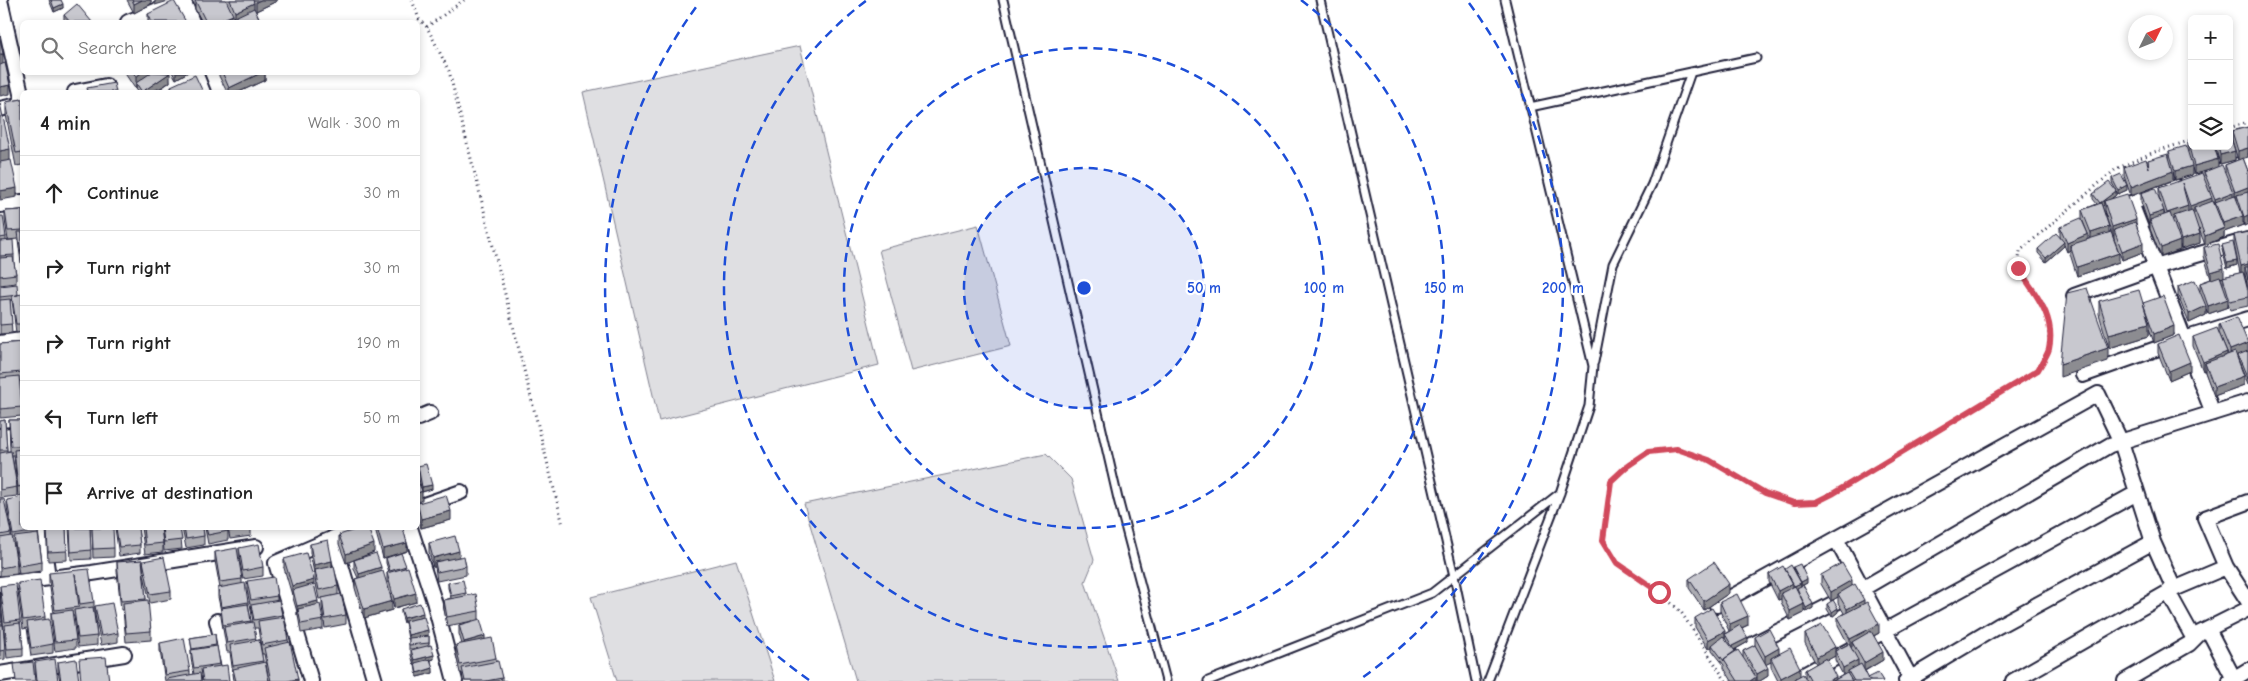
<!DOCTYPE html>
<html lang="en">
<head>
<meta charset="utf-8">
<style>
  :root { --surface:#fff; --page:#f6f6f6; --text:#222; --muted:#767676; --line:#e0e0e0 }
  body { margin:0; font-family:"Comic Neue",sans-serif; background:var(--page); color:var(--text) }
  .controls { position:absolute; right:15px; top:15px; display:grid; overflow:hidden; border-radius:8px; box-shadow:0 2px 8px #0003 }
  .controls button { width:45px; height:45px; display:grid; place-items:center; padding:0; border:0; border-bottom:1px solid var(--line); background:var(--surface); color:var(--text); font:25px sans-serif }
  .compass { position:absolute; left:2128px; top:15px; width:45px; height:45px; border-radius:50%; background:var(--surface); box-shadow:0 2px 8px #0003; rotate:47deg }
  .stop { position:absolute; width:15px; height:15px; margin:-11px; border:4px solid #d1495b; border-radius:50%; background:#fff }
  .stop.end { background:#d1495b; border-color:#fff; box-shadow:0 1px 5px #0008 }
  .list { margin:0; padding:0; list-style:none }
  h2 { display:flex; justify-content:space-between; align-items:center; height:65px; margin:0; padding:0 20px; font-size:21px }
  h2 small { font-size:16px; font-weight:400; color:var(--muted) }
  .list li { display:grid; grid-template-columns:32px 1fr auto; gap:15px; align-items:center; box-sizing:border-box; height:75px; padding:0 20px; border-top:1px solid var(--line) }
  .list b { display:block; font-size:19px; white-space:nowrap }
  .list em { font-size:16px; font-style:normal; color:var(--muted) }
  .icon { flex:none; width:28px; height:28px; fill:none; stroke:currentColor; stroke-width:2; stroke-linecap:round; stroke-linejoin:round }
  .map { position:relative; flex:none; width:2248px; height:681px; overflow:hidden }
  .search { position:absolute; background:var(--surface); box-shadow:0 2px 8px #0003; left:20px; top:20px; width:400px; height:55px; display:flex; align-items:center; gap:12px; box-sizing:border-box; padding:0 18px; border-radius:8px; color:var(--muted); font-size:19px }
  .panel { position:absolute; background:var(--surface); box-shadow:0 2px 8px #0003; left:20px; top:90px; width:400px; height:440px; border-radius:8px }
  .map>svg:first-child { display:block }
</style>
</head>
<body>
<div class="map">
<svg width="2248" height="681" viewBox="0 0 2248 681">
  <rect width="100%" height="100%" fill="#fff"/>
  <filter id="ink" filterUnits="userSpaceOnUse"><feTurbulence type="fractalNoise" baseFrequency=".02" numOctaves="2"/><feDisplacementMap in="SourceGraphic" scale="10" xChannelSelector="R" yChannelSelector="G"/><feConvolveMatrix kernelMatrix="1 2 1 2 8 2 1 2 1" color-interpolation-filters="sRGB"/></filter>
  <g filter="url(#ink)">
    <path fill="#dfdfe2" stroke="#80808e" d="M800 46 879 365 659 421 583 92Z
      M978 225 1011 346 911 371 879 250Z
      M1046 454 1071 479 1094 560 1085 582 1119 681H856L804 504Z
      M736 560 775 681H617L591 597Z"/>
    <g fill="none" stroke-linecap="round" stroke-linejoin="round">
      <defs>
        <path id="service" d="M1003 0 1118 499 1166 681
          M1320 0 1454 576 1476 681
          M1530 107 1756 58
          M1594 362 1613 264 1652 184 1691 72
          M1208 681 1432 593 1560 493
          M1488 681 1560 493 1589 406 1593 366 1505 0"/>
        <path id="minor" d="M0 0 22 98
          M183 0 192 22
          M128 22 183 0
          M212 72 220 92
          M75 92 106 86
          M0 109 22 104
          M2206 176 2248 162
          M2177 187 2131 203 2213 413
          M0 205 22 202
          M2074 296 2155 267 2248 240
          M0 343 22 340
          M2083 375 2184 339 2248 319
          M418 418 430 413
          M0 420 22 418
          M2248 502 2205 518 2226 567 2248 601
          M418 507 461 492
          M41 528 48 577
          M410 528 434 601 455 681
          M333 538 375 681
          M1836 539 1912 681
          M0 584 92 573 256 547
          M2168 592 2194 639
          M1717 605 2098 394 2121 442 2153 542 2174 589 2226 567
          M217 621 233 681
          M2208 629 2235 681
          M1744 649 1862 589 2110 445 2248 402
          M0 674 124 654
          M311 681 276 563 357 528
          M1793 681 2137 493
          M1906 681 1998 626 2153 542
          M2013 681 2174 589
          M2125 681 2189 644 2200 633 2248 609
          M2230 681 2248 670"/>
      </defs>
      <use href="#service" stroke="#22223b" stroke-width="11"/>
      <use href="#minor" stroke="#22223b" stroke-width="18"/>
      <path stroke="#22223b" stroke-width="3" stroke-dasharray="1 4" stroke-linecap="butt" d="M412 0 419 19 427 27 449 71 563 525
        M427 27 464 0
        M2229 128 2248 122
        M1726 681 1681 612 1659 592 1617 563 1603 540 1611 481 1626 467 1648 452 1677 449 1709 460 1765 493 1794 503 1816 502 1834 493 2038 370 2049 350V323L2043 304 2018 267 2020 251 2116 169 2154 152 2192 140"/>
      <use href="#service" stroke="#fff" stroke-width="7"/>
      <use href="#minor" stroke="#fff" stroke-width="14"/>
    </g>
    <path fill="#acacb2" stroke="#22223b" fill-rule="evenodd" d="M49 0H61L63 8 54 12Z
      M127 0H151V4L134 13Z
      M195 0H277V1L256 11 261 22H233V16V22H202L195 9Z
      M148 14 186 22H148Z
      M64 15 92 22H64Z
      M124 72H169L170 82 160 89 162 92H137L136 90Z
      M172 72H188L176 79Z
      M219 72H265V80L239 92H227L219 76Z
      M171 86 203 92H171Z
      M22 99V165L16 166 6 115V102Z
      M2248 127V157L2243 158 2248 171V224L2244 226 2243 222V225L2224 232V237L2205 245 2199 229 2200 243 2181 249 2180 245V250L2161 257 2150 229V225H2149L2141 202V193L2164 215H2165L2159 197V188L2204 176V172L2209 170 2194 174 2192 168V175L2175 180 2173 172V180L2131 196 2124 176V167L2148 164V160H2169V151L2188 152V143L2225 172V165L2238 160 2232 140V131Z
      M2215 146H2229L2235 160 2220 164Z
      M2112 178 2127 190 2118 194 2116 191V195L2111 199 2136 223 2143 252 2122 260 2114 239V235L2113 236 2119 262 2077 276 2070 254V250L2067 252 2064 245V246L2046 262 2038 253V249L2061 239 2060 236V227L2088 239H2090L2082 219V210L2097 204 2093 199V194L2116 190 2112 183ZM2104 205V210L2111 232H2109L2102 206Z
      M22 210V262L21 263 18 239 8 240 5 220V211Z
      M0 216 6 237V241L14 255V263L16 274V283L0 285Z
      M2248 232V289L2245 274H2244L2248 291V306L2230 310 2228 303V307L2208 314 2206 310V315L2189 323 2178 296V287L2200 291V283L2211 279 2204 256V247L2224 277 2221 278 2223 286V277L2240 273 2234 244V235Z
      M2222 245 2237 265 2227 268 2222 249Z
      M0 286 18 295 22 299V332L16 333 12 300H10L12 333 0 334Z
      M2099 301 2143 303 2174 335 2154 343 2149 328V336L2109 348 2099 314Z
      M2219 324 2248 351V384L2238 359V355L2237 356 2244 385 2214 396 2205 372V370L2203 371 2193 346V337L2227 355 2228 354 2219 333Z
      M22 342V381H19L22 407V416L0 418V344Z
      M2158 344 2190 371 2169 380 2158 353Z
      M5 420 7 451H10L9 420H22V495L18 496 14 455H12L17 487V496L0 498V421Z
      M418 466 432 489 422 492 418 474Z
      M0 499 11 533V536H12L7 508V500L38 531 42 562V571L19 574 14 543 13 544 17 565V574L0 576Z
      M418 503 451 520 421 528 418 515Z
      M46 528H68H66L67 560 48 561Z
      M69 528H91H90L91 559 71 560Z
      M92 528 114 548V557L93 558Z
      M115 528H138L140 545V553L119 556Z
      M141 528H161L163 543V552L145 554Z
      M162 528H180L182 549 164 551Z
      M182 528H203L204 536V545L186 548Z
      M205 528H228V540L208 544Z
      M228 528H251V536L230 539Z
      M376 528H403L407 551 383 558 376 533Z
      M339 535 374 552 346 563 339 544Z
      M429 543 459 557 466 566V575L437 581 435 567H433L429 552Z
      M310 544 332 567 338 586V595L319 599 315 579V573H314L310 553Z
      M239 548 263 567V576L243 579 239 557Z
      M215 552 242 579V584L248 602 251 622H253L251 609 247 590V581L277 596V600L282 615 298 681H269L264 654H262L258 628H254L256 641 259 640 263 662 269 681H234L230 652H227L221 617V611L218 597V588H220L215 561Z
      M386 558 406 568 416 602 394 608 387 582V573L389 572 386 563Z
      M284 559 314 585 318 605 323 620V629L301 633 298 615 293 598V594L292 595 284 568Z
      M142 560 146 600 151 631V640L126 642 123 610H121L117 571V562Z
      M354 560 381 572 392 610 364 618 355 588V579L358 578 354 569Z
      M143 561 171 591V599L150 603 143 570Z
      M1793 567 1807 583 1803 585 1813 608 1806 612 1804 609V613L1790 620 1781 602V599L1778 600 1769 582V574L1793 569Z
      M49 573 94 602V611L97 636V645L78 647 74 616H72L76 640V648L55 651 51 622V613H54L49 582Z
      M1821 575 1852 587 1864 603 1879 633 1874 636 1883 660 1865 671 1868 678 1883 681H1794V680L1792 681H1778L1771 667V662L1766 664 1768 676 1760 681H1732L1724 668V665L1712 650V647L1708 649 1695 627V618L1725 638V634L1729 631 1720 611V602L1748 625 1742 628 1748 642 1734 650 1743 658V651L1755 645V637L1779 654 1800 676 1805 678V670L1816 664 1805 643V634L1835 651 1848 644 1838 625V617L1844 613 1838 603V597L1831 601 1821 584ZM1835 656V660L1843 675 1836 679 1827 660Z
      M1689 579 1729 593 1704 610 1689 588Z
      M18 583 45 617V619L53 644V653L31 656 27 628 23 629 18 592Z
      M448 583 466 593V595L479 611V619L485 640 496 658V662L502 678V681H506H463L462 673H460L456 654V645L462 644 459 634V625L473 621 447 626 444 609V600L451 598 448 588Z
      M0 586 20 620 23 648V656L7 658 0 595Z
      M0 593 5 650V659L0 660Z
      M322 598 346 615V624L325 628 322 607Z
      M1827 604 1838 612 1832 617 1827 609Z
      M95 606 118 633V642L101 645 95 615Z
      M401 609 423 617 428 635 417 637 429 636V645L434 659 431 660 433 673 417 677 415 665H414L411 655V650L416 649H409V639H408L405 622 404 623 401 613Z
      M215 634 220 666 229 681H202L201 676H200L201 681H165L160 651V643L190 671V675L194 674 191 659V650H192L190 638Z
      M35 662 58 681H36L35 671Z
      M58 662 79 681H60L58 671Z"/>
    <path fill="#8c8c91" stroke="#22223b" d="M142 0H151V4L134 13V4Z
      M155 0H172L155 5Z
      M261 0H277V1L256 11V2Z
      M254 3V12L235 21V12Z
      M63 4V8L54 12V8Z
      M233 15V22H216Z
      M0 54H3V67H0Z
      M142 72H161L136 83V90V77Z
      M176 72H188L176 79Z
      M263 72H265V80L239 92H229V88Z
      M170 73V82L154 92H142Z
      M10 85V94L0 96V87Z
      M2248 148V157L2238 160V151Z
      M10 149V162L0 164V151Z
      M2235 151V160L2220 164V155Z
      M2218 159V168L2194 174V166Z
      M2192 166V175L2175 180V171Z
      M2173 171V180L2131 196V187Z
      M2127 185V190L2118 194V190Z
      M2248 187V196L2237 195V200L2235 201V192Z
      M17 188V197L0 200V191Z
      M2116 191V195L2104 204V201V205L2100 208V203Z
      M2233 192V201L2215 202V208V199Z
      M2212 198V207L2194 208V213L2190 215V206Z
      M2188 206V215L2174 216V219L2167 221V213Z
      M2164 211V220H2150V225H2149V216Z
      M2248 215V224L2244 226V217Z
      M2243 216V225L2224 232V237L2205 245V236L2223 229V223Z
      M2136 219V228L2114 230V235L2112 236V227Z
      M2109 227V236L2091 242V233Z
      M2088 234V243L2070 245V250L2067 252V243Z
      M2200 234V243L2181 249V240Z
      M2180 241V250L2161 257V248Z
      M2064 242V246L2046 262V258Z
      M2143 243V252L2122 260V251Z
      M2119 253V262L2077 276V267Z
      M2237 261V265L2227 268V263Z
      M2248 264V273L2245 267V274L2241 275V266Z
      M2224 268V277L2211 280V272Z
      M2228 299V307L2208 314V306Z
      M2206 306V315L2189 323V314Z
      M2149 323V336L2109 348V334Z
      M2174 326V335L2154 343V334Z
      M2248 343V352L2230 358V350Z
      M2108 348V361L2060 377V364Z
      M2227 352V361L2205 363V370L2203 371V362Z
      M2190 362V371L2169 380V371Z
      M2244 376V385L2214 396V387Z
      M432 485V489L422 492V487Z
      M422 491V500L418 502V493Z
      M451 511V520L421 528V519Z
      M407 543V551L383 558V549Z
      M374 544V552L346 563V554Z
      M459 551V560L435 562V567H433V558Z
      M332 561V570H315V573H314V565Z
      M381 567V576L359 583V574Z
      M1807 579V583L1801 586V582Z
      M314 580V588L293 590V594L292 595V586Z
      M1852 580V589L1838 594V597L1831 601V592Z
      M1793 583V592L1781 593V599L1778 600V591Z
      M1801 583V587L1794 591V586Z
      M1729 584V593L1704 610V601Z
      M416 593V602L394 608V599Z
      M1864 600V609L1847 618V609Z
      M318 601V610L298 609 297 615V606Z
      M392 601V610L364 618V609Z
      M1804 604V613L1790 620V611Z
      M1813 604V608L1806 612V608Z
      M1838 608V612L1832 617V612Z
      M423 613V617L404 623V618Z
      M1748 616V625L1730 633V624Z
      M1879 624V633L1854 646 1852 642V647L1850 648V639Z
      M428 630V635L408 639V635Z
      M1725 631V640L1712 645V647L1708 649V640Z
      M485 636V645L464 650V642Z
      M1748 638V642L1732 651V646Z
      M1835 647V656L1817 666V657Z
      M1779 648V657L1771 658V662L1765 665V656Z
      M1883 652V660L1864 671V663Z
      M434 655V659L414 665V660Z
      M1858 660V669L1848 671V674L1843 677V668Z
      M433 668V673L417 677V673Z
      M1768 668V676L1760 681H1757V674Z
      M1800 668V676L1792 681H1781V678Z
      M1756 677V681H1750Z
      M1836 677V681H1828Z
      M298 679V681H287Z"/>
    <path fill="#c8c8cf" stroke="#22223b" d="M51 0H61L63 4 54 8Z
      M132 0H142L134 4Z
      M195 0H226L233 15 216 22H206Z
      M230 0H253L254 3 235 12Z
      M174 1 186 22H152L148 14Z
      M77 4 92 22H70L64 15Z
      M254 8 261 22H236L233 18Z
      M0 39 3 54H0Z
      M5 63 10 85 0 87V65Z
      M133 72H142L136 77Z
      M152 72 170 73 142 92 136 83Z
      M222 72H263L229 88Z
      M195 75 203 92H175L171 86Z
      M114 83 116 92H88L87 88Z
      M159 88 162 92H152Z
      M22 99V152L16 153 6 102Z
      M0 103 10 149 0 151Z
      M2248 127V148L2238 151 2232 131Z
      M2229 132 2235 151 2220 155 2218 146H2229Z
      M2192 142V146H2214L2218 159 2194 166 2188 143Z
      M2186 146 2192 166 2175 171 2169 151Z
      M2168 154 2173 171 2131 187 2124 167 2146 159 2149 168 2148 160Z
      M2243 158 2248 171V187L2235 192 2225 165Z
      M11 160 17 188 0 191V162Z
      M2222 165 2233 192 2215 199 2204 172Z
      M2202 173 2212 198 2190 206 2182 183 2188 206 2167 213 2159 188Z
      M2121 174 2127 185 2118 190 2112 178Z
      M2109 182 2116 191 2100 203 2093 194Z
      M2155 188 2164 211 2149 216 2141 193Z
      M2248 192V215L2244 217 2237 195Z
      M2127 194 2136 219 2112 227 2104 201Z
      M2235 195 2243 216 2223 223 2215 202Z
      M2213 201 2224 228 2205 236 2194 208Z
      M2101 203 2109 227 2091 233 2082 210Z
      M22 210V230L8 231 5 211Z
      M2192 210 2200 234 2181 240 2174 216Z
      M2170 213 2180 241 2161 248 2150 220Z
      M0 216H3L6 237 0 238Z
      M2081 218 2088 234 2067 243 2060 227Z
      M2135 222 2143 243 2122 251 2114 230Z
      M18 232H22V254H21Z
      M2111 232 2119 253 2077 267 2070 245Z
      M2248 232V264L2241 266 2234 235Z
      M2056 233 2064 242 2046 258 2038 249Z
      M13 240 14 255 0 256V241Z
      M2233 242 2237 261 2227 263 2222 245Z
      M2218 244 2224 268 2211 272 2204 247Z
      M13 257 16 274 0 276V258Z
      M2245 267H2248V280Z
      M2243 272 2248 291V297L2230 301 2223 277Z
      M2220 276 2228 299 2208 306 2200 283Z
      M2195 280 2206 306 2189 314 2178 287Z
      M17 284 18 295 0 297V286Z
      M2087 288 2108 348 2060 364 2067 293Z
      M2139 290 2149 323 2109 334 2099 301Z
      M22 294V324H16L12 296Z
      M2163 296 2174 326 2154 334 2143 303Z
      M10 299 12 324 0 325V300Z
      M2237 317 2248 343 2230 350 2219 324Z
      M2217 328 2227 352 2203 362 2193 337Z
      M2179 335 2190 362 2169 371 2158 344Z
      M22 342V372L0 374V344Z
      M2248 351V379L2238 355Z
      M2235 352 2244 376 2214 387 2205 363Z
      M19 376 22 407 0 409V378Z
      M5 420 7 450H0V421Z
      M9 420H22V446H11Z
      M22 449V486L18 487 14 450Z
      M11 451 17 487 0 490V453Z
      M426 464 432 485 422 487 418 466Z
      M418 481 422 491 418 493Z
      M446 495 451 511 421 519 418 506V503Z
      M22 497V528H37L38 531 13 535 7 500Z
      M0 499H4L11 533 0 535Z
      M47 528H66L67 551 48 552Z
      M70 528H90L91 550 71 552Z
      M92 528H113L114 548 93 549Z
      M116 528H138L140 545 119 547Z
      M143 528H161L163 543 145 545Z
      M162 528H180L182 540 164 542Z
      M184 528H203L204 536 186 539Z
      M206 528H228V531L208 535Z
      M230 528H248L230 531Z
      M361 528H368L374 544 346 554 339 535Z
      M377 528H403L407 543 383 549Z
      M38 534 42 562 19 566 14 537Z
      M12 536 17 565 0 568V538Z
      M455 536 459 551 433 558 429 543Z
      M328 540 332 561 314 565 310 544Z
      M259 544 263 567 243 571 239 548Z
      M237 548 242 579 220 582 215 552Z
      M306 553 314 580 292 586 284 559Z
      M376 553 381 567 359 574 354 560Z
      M401 553 406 566 390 571 386 558Z
      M464 556 466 566 437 572 435 562Z
      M164 557 171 591 150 594 143 561Z
      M142 560 146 599 121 601 117 562Z
      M1714 562 1729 584 1704 601 1689 579Z
      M1842 563 1852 580 1831 592 1821 575Z
      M1800 564 1807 579 1801 582 1793 567Z
      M1791 565 1801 583 1794 586 1785 569Z
      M334 566 338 586 319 590 315 570Z
      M1783 566 1793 583 1778 591 1769 574Z
      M408 567 416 593 394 599 387 573Z
      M89 569 94 602 80 604 75 574 79 607 55 610 49 573Z
      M383 571 392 601 364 609 355 579Z
      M274 577 277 596 251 600 247 581Z
      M40 580 45 617 23 620 18 583Z
      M463 580 466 593 451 596 448 583Z
      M245 583 248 602 221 607 218 588Z
      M16 584 20 620 5 622 0 586Z
      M314 584 318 601 297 606 293 590Z
      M1855 584 1864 600 1847 609 1838 594Z
      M1803 585 1813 604 1806 608 1797 588Z
      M1795 586 1804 604 1790 611 1781 593Z
      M0 593 2 622H0Z
      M341 594 346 615 325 619 322 598Z
      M476 594 479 611 447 617 444 600Z
      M1737 594 1748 616 1730 624 1720 602Z
      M148 600 151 631 126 633 123 603Z
      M279 600 282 615 254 620 251 605Z
      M1833 600 1838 608 1832 612 1827 604Z
      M1867 602 1879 624 1850 639 1838 617Z
      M112 603 118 633 101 636 95 606Z
      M420 603 423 613 404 618 401 609Z
      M248 604 251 621 223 625 221 608Z
      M320 604 323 620 301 624 298 609Z
      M93 607 97 636 78 638 74 610Z
      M1712 608 1725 631 1708 640 1695 618Z
      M72 610 76 640 55 642 51 613Z
      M284 617 288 640 262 645 258 621Z
      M424 617 428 630 408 635 405 621Z
      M49 619 53 644 31 648 27 622Z
      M480 619 485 636 464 642 459 625Z
      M253 622 256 638 227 643 224 627Z
      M20 623 23 648 7 649 5 625Z
      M0 625H3L5 650 0 651Z
      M1740 625 1748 638 1732 646 1725 634Z
      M1822 625 1835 647 1817 657 1805 634Z
      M1769 629 1779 648 1765 656 1755 637Z
      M1871 631 1883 652 1864 663 1852 642Z
      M215 634 216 645 192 649 190 638Z
      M429 636V643L409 645V638Z
      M1723 636 1735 651 1724 659V661L1712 645Z
      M184 638 190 671 165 675 160 643Z
      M492 638 496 658 460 665 456 645Z
      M259 640 263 661 233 666 230 645Z
      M290 642 298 679 287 681H271L264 648Z
      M1849 644 1858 660 1843 668 1835 651Z
      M431 645 434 655 414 660 411 650Z
      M1755 645 1768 668 1757 674 1743 651Z
      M217 646 220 664 194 668 191 650Z
      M1790 648 1800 668 1781 678 1771 658Z
      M1738 650 1756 677 1750 681H1738L1724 659Z
      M106 657 109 681H81L79 659Z
      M1826 658 1836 677 1828 681H1811L1805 670Z
      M55 659 58 681H37L35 662Z
      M76 659 79 681H61L58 662Z
      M430 659 433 668 417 673 415 663Z
      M498 661 502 678 486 681H465L462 668Z
      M33 662 35 681H16L14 664Z
      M265 662 269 681H236L233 669Z
      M1861 664 1870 681H1854L1848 671Z
      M227 665 229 681H203L201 669Z
      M200 673 201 681H167V679Z
      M1847 673 1852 681H1833Z
      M1878 673 1883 681H1870L1868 678Z
      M1803 674 1807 681H1795L1794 679Z"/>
  </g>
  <g fill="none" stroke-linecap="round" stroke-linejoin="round" filter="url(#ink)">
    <path stroke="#d1495b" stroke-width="6" d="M1659 592 1617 563 1603 540 1611 481 1626 467 1648 452 1677 449 1709 460 1765 493 1794 503 1816 502 1834 493 2038 370C2041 364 2047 356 2049 349 2056 316 2035 294 2018 268"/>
  </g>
  <circle cx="1084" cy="288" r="120" fill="#1d4ed8" fill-opacity=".12"/>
  <g fill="none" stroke="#1d4ed8" stroke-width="2.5" stroke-dasharray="9 6">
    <circle cx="1084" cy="288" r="120"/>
    <circle cx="1084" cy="288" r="240"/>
    <path d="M1301 0A360 360 0 1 1 867 0"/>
    <path d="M809 680A479 479 0 0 1 699 3M1469 3A479 479 0 0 1 1359 680"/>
  </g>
  <circle cx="1084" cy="288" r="8" fill="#1d4ed8" stroke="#fff" stroke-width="2.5"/>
  <g font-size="15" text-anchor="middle" font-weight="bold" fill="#1d4ed8" stroke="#fff" stroke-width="4.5" stroke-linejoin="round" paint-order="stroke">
    <text x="1204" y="293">50 m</text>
    <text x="1324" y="293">100 m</text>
    <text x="1444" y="293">150 m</text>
    <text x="1563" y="293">200 m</text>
  </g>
</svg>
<div class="controls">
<button>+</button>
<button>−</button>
<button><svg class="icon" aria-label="layers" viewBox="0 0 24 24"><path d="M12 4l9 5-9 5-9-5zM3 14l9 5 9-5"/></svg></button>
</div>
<svg class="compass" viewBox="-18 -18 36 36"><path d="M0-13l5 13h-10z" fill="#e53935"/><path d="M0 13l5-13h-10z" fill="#767676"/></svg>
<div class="stop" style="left:1659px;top:592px"></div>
<div class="stop end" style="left:2018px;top:268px"></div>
<div class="search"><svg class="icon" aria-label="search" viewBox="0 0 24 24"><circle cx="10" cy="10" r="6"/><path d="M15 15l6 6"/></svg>Search here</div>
<section class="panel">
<h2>4 min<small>Walk · 300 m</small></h2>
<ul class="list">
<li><svg class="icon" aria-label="ahead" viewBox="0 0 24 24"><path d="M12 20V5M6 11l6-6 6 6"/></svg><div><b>Continue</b></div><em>30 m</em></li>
<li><svg class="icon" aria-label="right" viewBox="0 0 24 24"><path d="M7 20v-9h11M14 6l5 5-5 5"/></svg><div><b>Turn right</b></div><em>30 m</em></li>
<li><svg class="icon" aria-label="right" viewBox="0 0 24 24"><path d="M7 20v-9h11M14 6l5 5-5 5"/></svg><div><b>Turn right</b></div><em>190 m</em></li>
<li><svg class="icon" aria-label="left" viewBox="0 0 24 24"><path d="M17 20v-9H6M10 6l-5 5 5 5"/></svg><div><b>Turn left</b></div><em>50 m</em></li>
<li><svg class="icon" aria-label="arrive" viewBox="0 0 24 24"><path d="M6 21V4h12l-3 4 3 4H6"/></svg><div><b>Arrive at destination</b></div></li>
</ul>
</section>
</div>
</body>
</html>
